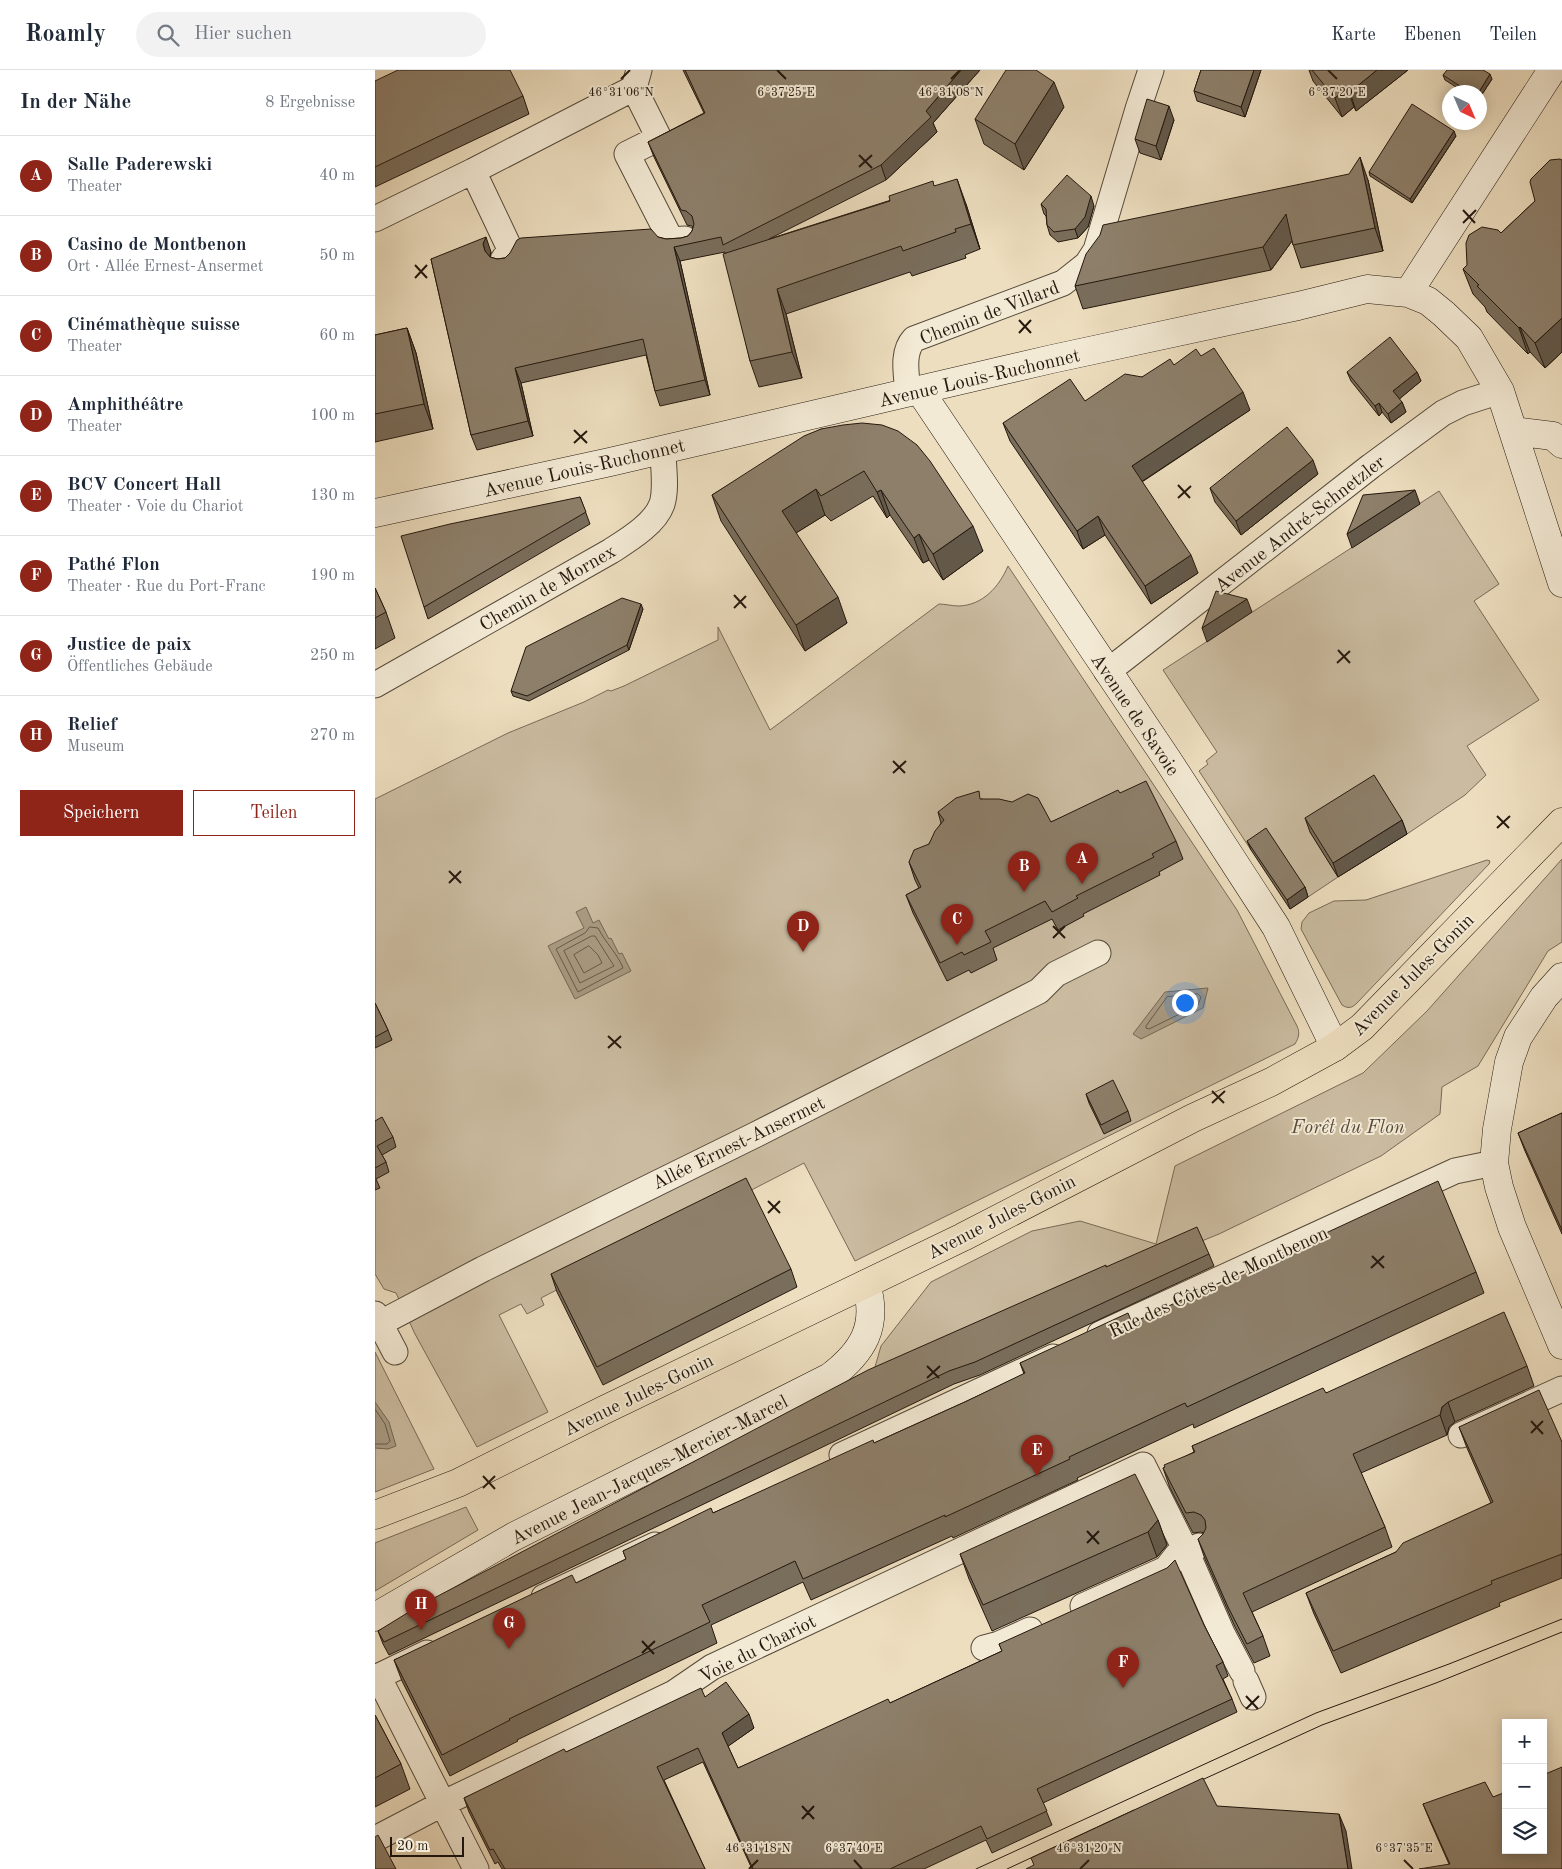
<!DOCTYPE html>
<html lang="de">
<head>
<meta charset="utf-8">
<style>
  :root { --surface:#fff; --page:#f2f2f3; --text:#1f2937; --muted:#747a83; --line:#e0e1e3; --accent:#8f2418 }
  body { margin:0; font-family:"Old Standard TT",serif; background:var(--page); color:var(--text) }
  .controls { position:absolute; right:15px; bottom:15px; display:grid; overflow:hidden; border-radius:0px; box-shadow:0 2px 12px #0003 }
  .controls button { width:45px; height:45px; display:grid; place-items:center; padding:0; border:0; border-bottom:1px solid var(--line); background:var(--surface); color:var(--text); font:25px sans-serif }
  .compass { position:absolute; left:1067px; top:15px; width:45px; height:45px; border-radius:50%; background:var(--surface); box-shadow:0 2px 12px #0003; rotate:136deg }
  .scale { position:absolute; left:15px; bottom:12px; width:74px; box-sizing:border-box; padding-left:5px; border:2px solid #24180e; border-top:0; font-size:14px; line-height:18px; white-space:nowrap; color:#24180e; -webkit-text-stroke:4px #f3ead5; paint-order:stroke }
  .you { position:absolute; left:809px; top:932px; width:18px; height:18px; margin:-12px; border:4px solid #fff; border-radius:50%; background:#1a73e8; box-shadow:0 0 0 8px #1a73e833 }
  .badge { display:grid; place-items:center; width:32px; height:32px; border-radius:50%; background:var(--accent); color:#fff; font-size:16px; font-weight:700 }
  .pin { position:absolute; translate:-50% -41px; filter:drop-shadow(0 1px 2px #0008) }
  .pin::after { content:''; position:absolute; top:26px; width:18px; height:15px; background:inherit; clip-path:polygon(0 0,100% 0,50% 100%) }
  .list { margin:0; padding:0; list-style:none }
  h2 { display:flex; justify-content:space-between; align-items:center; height:65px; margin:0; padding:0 20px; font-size:21px }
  h2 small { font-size:16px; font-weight:400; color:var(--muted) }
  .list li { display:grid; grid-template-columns:32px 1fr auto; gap:15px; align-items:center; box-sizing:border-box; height:80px; padding:0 20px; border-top:1px solid var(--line) }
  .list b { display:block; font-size:19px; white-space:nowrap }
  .list p { margin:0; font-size:16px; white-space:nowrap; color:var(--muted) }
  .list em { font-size:16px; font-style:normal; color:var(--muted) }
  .actions { display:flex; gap:10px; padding:15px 20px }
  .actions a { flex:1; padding:11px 0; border:1px solid var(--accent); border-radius:0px; text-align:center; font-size:18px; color:var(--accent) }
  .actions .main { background:var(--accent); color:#fff }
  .icon { flex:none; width:28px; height:28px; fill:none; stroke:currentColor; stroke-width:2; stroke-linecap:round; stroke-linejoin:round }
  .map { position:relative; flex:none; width:1187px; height:1799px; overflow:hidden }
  header { display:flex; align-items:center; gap:30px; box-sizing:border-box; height:70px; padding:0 25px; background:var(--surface); border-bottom:1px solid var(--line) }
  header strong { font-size:24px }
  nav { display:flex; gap:28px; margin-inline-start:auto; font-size:18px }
  .search { width:350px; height:45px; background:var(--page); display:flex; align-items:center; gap:12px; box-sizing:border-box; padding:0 18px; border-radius:28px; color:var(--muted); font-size:19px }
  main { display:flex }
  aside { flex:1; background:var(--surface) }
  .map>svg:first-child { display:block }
</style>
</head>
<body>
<header>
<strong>Roamly</strong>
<div class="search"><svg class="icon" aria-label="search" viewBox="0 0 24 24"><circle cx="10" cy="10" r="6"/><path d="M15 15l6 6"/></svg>Hier suchen</div>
<nav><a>Karte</a><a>Ebenen</a><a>Teilen</a></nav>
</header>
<main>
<aside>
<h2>In der Nähe<small>8 Ergebnisse</small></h2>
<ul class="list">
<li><span class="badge">A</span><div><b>Salle Paderewski</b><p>Theater</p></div><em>40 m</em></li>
<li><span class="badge">B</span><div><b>Casino de Montbenon</b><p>Ort · Allée Ernest-Ansermet</p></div><em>50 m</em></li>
<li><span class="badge">C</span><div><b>Cinémathèque suisse</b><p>Theater</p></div><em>60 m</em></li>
<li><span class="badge">D</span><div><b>Amphithéâtre</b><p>Theater</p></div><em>100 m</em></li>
<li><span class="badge">E</span><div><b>BCV Concert Hall</b><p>Theater · Voie du Chariot</p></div><em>130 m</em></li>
<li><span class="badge">F</span><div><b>Pathé Flon</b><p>Theater · Rue du Port-Franc</p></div><em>190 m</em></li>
<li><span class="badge">G</span><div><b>Justice de paix</b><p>Öffentliches Gebäude</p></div><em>250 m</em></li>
<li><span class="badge">H</span><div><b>Relief</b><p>Museum</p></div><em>270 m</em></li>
</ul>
<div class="actions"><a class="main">Speichern</a><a>Teilen</a></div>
</aside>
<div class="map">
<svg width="1187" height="1799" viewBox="0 0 1187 1799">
  <rect width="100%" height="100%" fill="#eddebf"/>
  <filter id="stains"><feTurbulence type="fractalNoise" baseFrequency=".004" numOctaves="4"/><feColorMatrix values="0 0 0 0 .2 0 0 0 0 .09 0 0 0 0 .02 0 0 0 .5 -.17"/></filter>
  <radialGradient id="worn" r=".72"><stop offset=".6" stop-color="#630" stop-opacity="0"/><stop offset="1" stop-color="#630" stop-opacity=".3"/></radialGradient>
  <path fill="#cbbca1" stroke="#786a58" d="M1064 421 1124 514 1099 531 1164 630 1092 676 1111 705 1090 725 1032 764 1004 719 935 762 963 807 933 827 894 768 876 780 824 701 833 694 831 691 842 682 788 600Z
    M633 496 862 840 922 956C925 963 924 967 920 974L480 1191 429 1093 166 1228 169 1235 152 1244 146 1234 124 1245 173 1342 102 1377 40 1264 21 1223 9 1219 0 1204V729L133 663 209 632 233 620 236 621 249 616 343 570V557L395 660 564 534C570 534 577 536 584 536 608 535 624 517 633 496Z
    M1187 789V872L1173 881 1103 996 1067 1017 1065 1044 1006 1086 844 1164 498 1304 506 1276 556 1212 657 1161 705 1151 781 1174 800 1096 988 1003 1052 941Z
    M1112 790 1115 791 1114 794 982 933C977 938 973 939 967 935L926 859 927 852 934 843 959 831 991 830Z
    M0 1282 59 1399 0 1422Z
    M91 1437 103 1460 0 1521V1473Z"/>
  <path fill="#a99b83" stroke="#746754" d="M211 837 218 853 224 850 234 869 236 868 244 884 247 883 256 901 200 929 173 876 209 858 201 842Z
    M833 918 828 938 766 969 758 964 790 922Z
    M0 1332 14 1352 21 1376 13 1379 0 1378Z"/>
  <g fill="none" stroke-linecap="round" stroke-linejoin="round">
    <path stroke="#665a48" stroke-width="1" d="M215 857 223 858C230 872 244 886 248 898L203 922 181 879 210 863Z
      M217 866H220L239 896 205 913 189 881Z
      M214 876 223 885 227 893 209 903 199 885Z
      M823 924 826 927 823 935 774 959 771 958V956L792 927Z
      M0 1339 10 1354 15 1371 12 1374H0"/>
    <defs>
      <path id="street" d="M259 18 284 68 252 84 296 170 310 169
        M98 101 259 18 264 0
        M0 149 98 101 135 179 128 190
        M533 323C532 306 526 283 539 269L688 213 712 194 721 180 763 39 776 0
        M732 602 996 396 1068 343 1088 333 1125 321
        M0 615 236 481C253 470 280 454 287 434 292 418 288 397 288 380
        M0 1244 20 1282
        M0 1256 108 1199 380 1065 664 921 681 904 723 883
        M725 1264 1080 1101 1119 1093
        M1086 1365 1187 1319
        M467 1385 678 1287
        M169 1527 280 1475
        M708 1536 791 1499 802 1485 824 1476
        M609 1578 624 1574 655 1560
        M0 1608 52 1583
        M871 1611 878 1627
        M8 1616 101 1799
        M0 1769 67 1734 299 1623 337 1597 768 1395 811 1481 847 1563 867 1601"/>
      <path id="secondary" d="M1033 223 1177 0
        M545 321 792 689 901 857 960 977
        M1139 361 1178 366 1187 374
        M0 443 235 392 677 289 923 236 992 219 1033 223 1053 231 1069 244 1094 268 1125 321 1187 513
        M1187 907 1169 927 1143 967 1134 992 1122 1059 1119 1093 1124 1117 1137 1157 1187 1275
        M0 1547 138 1467 455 1307C488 1282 504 1256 491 1214"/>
      <path id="primary" d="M0 1445 83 1413 229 1340 588 1167 818 1048 896 1012 960 977 987 957 1187 752"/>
    </defs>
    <use href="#street" stroke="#564a3a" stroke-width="27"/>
    <use href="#secondary" stroke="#24180e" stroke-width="29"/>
    <use href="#primary" stroke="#24180e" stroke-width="29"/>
    <use href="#street" stroke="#f3ead5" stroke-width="25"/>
    <use href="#secondary" stroke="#f3ead5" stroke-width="28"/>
    <use href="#primary" stroke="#eddebf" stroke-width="28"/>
    <path stroke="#24180e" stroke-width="1" d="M816 1715 947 1655 1061 1613 1187 1562
      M601 1799 941 1643 1074 1594 1187 1549
      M632 1799 759 1740"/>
  </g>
  <path fill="#796d5b" stroke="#24180e" d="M308 0H605L558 53 562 62 511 110 394 169 560 116 591 134 605 179 590 185 591 188 537 206 535 202 411 244 427 308 384 317 375 291 350 182 305 191 335 325 285 336 280 321 271 285 146 313 158 366 102 380 96 365 56 189 116 182 115 187 122 189 283 167 291 169 306 168 313 166 317 161 318 158 317 156 312 155 279 87 273 72 329 43Z
    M826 0H886L870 47 822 31 819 21Z
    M934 0H1033L981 41 979 37 967 47 938 11Z
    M1068 5 1117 9 1104 29V22H1089L1070 10Z
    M0 11 148 26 154 44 0 117Z
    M689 37 649 100 609 74 600 49Z
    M799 50 786 90 765 83 760 69Z
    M1081 66 1037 133 995 106 994 102Z
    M1187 90V282L1170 298 1155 282 1153 284 1112 242 1110 237 1098 224 1088 199 1160 131Z
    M993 110 1008 181 926 198 917 171 896 200 708 239 700 216Z
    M666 134 719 136 713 157 703 168 683 172 675 165 672 155 671 146 669 144Z
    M32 258 41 283 58 359 0 372V265Z
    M826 286 875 340 767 412 823 503 776 534 730 465 708 479 635 371 628 353 710 331 767 307 799 295Z
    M972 302H1042L1046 311 1024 329 1027 332 1031 342 1016 353 1007 342 1004 346 976 311Z
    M446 359 608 481 568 510 554 490 548 493 515 445 512 448 498 426 456 451 450 445 421 463 472 553 430 581 346 451 337 425Z
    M943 404 866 465 840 432 835 418Z
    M205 427 215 454 53 549 49 537Z
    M0 518 11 542 20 568 0 579Z
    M268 539 254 580 154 631 138 626 136 621Z
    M745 723 801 771 808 789 784 802 785 805 708 844 709 846 683 860 677 849 618 878 622 890 596 903 594 900 572 911 538 843 531 825 544 818 540 810 534 792 554 774 566 753 563 742 607 729 676 752Z
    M930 748 1027 750 1032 764 963 807 935 762Z
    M872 771 930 817 933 827 915 839 876 780Z
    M0 933 13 960 17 970 0 978Z
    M711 1024 753 1041 756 1051 729 1064 714 1033Z
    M1187 1043V1164L1150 1081 1143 1063Z
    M0 1051 18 1067 21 1077 7 1085 11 1092 14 1102 1 1109 5 1118 0 1120Z
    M834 1184 839 1196 605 1305 579 1314 14 1585 8 1574 3 1561 731 1197Z
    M416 1199 422 1217 228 1315 182 1222 176 1204Z
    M1101 1202 1109 1223 819 1358 818 1354 702 1408 703 1410 578 1468 577 1466 436 1530 428 1512 336 1555 342 1573 142 1670 143 1671 75 1706 27 1611 19 1590 201 1513 251 1489 248 1481 338 1443 499 1373 592 1331 649 1304 645 1293 757 1253Z
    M1152 1296 1159 1316 1080 1352 1074 1357 1072 1365 986 1403 1010 1457 1017 1477 877 1542 888 1566 895 1586 879 1593 860 1557 830 1489 823 1469 829 1463 826 1462 818 1463 795 1418 788 1398 819 1382 817 1376 951 1323Z
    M1084 1357 1187 1372V1508L1124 1533 1125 1536 966 1603 939 1544 931 1523 1021 1482 1116 1433 1092 1378Z
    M783 1450 792 1475 782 1487 617 1561 594 1509 585 1484Z
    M829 1555 848 1592 853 1606 848 1609 857 1629 862 1642 668 1733 677 1755 617 1783 611 1770 549 1799H377L328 1692 289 1710 330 1799H127L123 1792 120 1794 94 1742 89 1728 191 1682 330 1627 379 1658 353 1676 363 1698 515 1633 627 1581 624 1574Z
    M0 1645 26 1694 35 1719 0 1737Z
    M1118 1727 1187 1799 1074 1794 1055 1751 1048 1734Z"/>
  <path fill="#63594a" stroke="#24180e" d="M586 0H605L558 53 562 62 511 110 506 95 551 41Z
    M879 0H886L870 47 866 37Z
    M1002 0H1033L981 41 975 22Z
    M1115 4 1117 9 1104 29V22Z
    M679 12 689 37 649 100 640 74Z
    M972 18 979 37 967 47 960 28Z
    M794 36 799 50 786 90 781 76Z
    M1079 61 1081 66 1037 133 1035 129Z
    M985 87 993 110 1008 181 1000 158Z
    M582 109 591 134 605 179 596 154Z
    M716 126 719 136 713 157 703 168 700 159Z
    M911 144 920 167 896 200 888 177Z
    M111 167 116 182 114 189 110 181 108 174Z
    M299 177 305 191 335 325 330 310Z
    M402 219 411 244 427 308 417 282Z
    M1187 248V282L1170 298 1160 273Z
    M1145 257 1155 282 1153 284 1144 258Z
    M32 258 41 283 58 359 49 334Z
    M140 298 146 313 158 366 153 351Z
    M1042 302 1046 311 1022 331 1018 321Z
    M868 322 875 340 763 414 757 396Z
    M1027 332 1031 342 1016 353 1013 344Z
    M1004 333 1007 342 1004 346 1000 336Z
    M938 390 943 404 866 465 861 451Z
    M441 419 450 445 416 466 407 441Z
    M506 420 515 445 512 448 502 422Z
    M1040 420 1045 434 977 478 972 464Z
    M723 446 730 465 708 479 702 461Z
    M598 456 608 481 568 510 558 484Z
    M544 464 554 490 548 493 539 468Z
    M816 485 823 503 776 534 770 516Z
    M463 527 472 553 430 581 421 555Z
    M872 529 877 542 832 572 827 558Z
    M266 534 268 539 254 580 252 575Z
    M1027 750 1032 764 963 807 958 793Z
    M930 817 933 827 915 839 912 830Z
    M1073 1332 1080 1352 1074 1357 1072 1365 1065 1345 1067 1337Z
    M783 1450 792 1475 782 1487 773 1462Z
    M374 1644 379 1658 352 1677 347 1663Z
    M964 1744 971 1761 977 1799H973Z"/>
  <path fill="#8d7f6a" stroke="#24180e" d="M23 0H135L148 26 0 97V11Z
    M310 0H586L551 41 556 47 506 95 348 175 346 167 299 177 330 310 280 321 268 269 140 298 153 351 96 365 56 189 111 167 108 174 110 181 115 187 122 189 130 188 135 183 142 170 146 168 276 159 283 167 291 169 306 168 313 166 317 161 319 154 317 146 311 141 306 140 273 72 330 43Z
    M631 0H661L679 12 640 74 600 49Z
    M826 0H879L866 37 819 21Z
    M937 0H1002L975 22 972 18 960 28Z
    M1072 0H1108L1115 4 1104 22H1094L1068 5Z
    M772 29 794 36 781 76 760 69Z
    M1037 34 1079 61 1035 129 994 102Z
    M985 87 1000 158 918 175 911 144 888 177 700 216 711 184 725 165 728 155 974 104Z
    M1185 89 1187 90V248L1160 273 1145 257 1144 258 1102 216 1104 215 1088 199 1092 195 1091 173 1094 165 1107 157 1123 160 1126 163 1160 131 1155 112 1156 109 1175 90Z
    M692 105 716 126 710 147 700 159 679 162 672 155 671 139 666 134Z
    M582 109 596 154 580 159 581 162 528 181 526 176 402 219 417 282 375 291 348 184 515 131 514 126 558 111 559 116Z
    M32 258 49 334 0 344V265Z
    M1015 267 1042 302 1018 321 1027 332 1013 344 1004 333 1000 336 972 302Z
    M839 278 868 322 757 396 816 485 770 516 723 446 702 461 628 353 695 309 710 331 750 304 767 307 795 289 799 295 821 279 826 286Z
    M487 353 507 355 523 361 542 375 555 391 598 456 558 484 544 464 539 468 506 420 502 422 489 401 446 426 441 419 407 441 463 527 421 555 337 425 429 366 446 359 468 355Z
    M912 357 938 390 861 451 835 418Z
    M1040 420 972 464 988 425Z
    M205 427 211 442 49 537 26 466 75 454Z
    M0 518 11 542 0 548Z
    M841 521 872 529 827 558Z
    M247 528 266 534 252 575 152 626 136 621 151 577Z
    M999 705 1027 750 958 793 930 748Z
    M771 711 801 771 777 784 779 787 701 826 703 828 677 842 670 831 610 861 616 872 589 885 587 882 565 893 531 825 546 817 534 792 539 780 554 774 560 761 569 750 563 742 581 728 604 721 605 729H624L637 732 653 724 663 728 676 752 743 720 745 723Z
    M891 758 930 817 912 830 872 771Z
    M0 933 13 960 0 967Z
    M738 1010 753 1041 726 1055 711 1024Z
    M1187 1043V1160L1143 1063Z
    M7 1047 18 1067 2 1076 11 1092 0 1098V1051Z
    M371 1108 416 1199 222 1297 176 1204Z
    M1063 1111 1101 1202 812 1337 810 1333 694 1387 695 1389 570 1447V1445L428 1509 420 1491 327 1535 335 1552 134 1649 135 1650 67 1685 19 1590 197 1505 201 1513 251 1489 248 1481 336 1438 338 1443 498 1370 499 1373 592 1331 650 1303 645 1293 753 1243 757 1253Z
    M822 1157 834 1184 600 1292 574 1301 9 1572 3 1561 42 1537 493 1300 731 1195V1197Z
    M1129 1242 1152 1296 1073 1332 1067 1337 1065 1345 978 1384 1010 1457 868 1523 888 1566 872 1574 853 1537 823 1469 828 1464 831 1458 830 1450 826 1445 819 1442 811 1443 788 1398 790 1397 789 1395 820 1382 817 1376 948 1318 951 1323Z
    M1164 1320 1187 1372V1484L1116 1511 1117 1514 958 1581 931 1523 1021 1482 1028 1473 1118 1432 1084 1357Z
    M760 1404 783 1450 773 1462 608 1535 585 1484Z
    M800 1490 829 1555 848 1592 841 1596 857 1629 662 1719 672 1741 612 1769 606 1756 515 1799H378L323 1678 282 1697 330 1799H130L118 1779 115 1780 89 1728 189 1679 191 1682 326 1618 330 1627 351 1612 374 1644 347 1663 363 1698 513 1629 515 1633 627 1581 624 1574 792 1498Z
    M0 1645 26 1694 0 1708Z
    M1187 1697V1799H1044L1075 1794 1048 1734 1110 1712 1118 1727 1131 1722V1780H1168V1705Z
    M828 1708 842 1736 964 1744 973 1799H651L659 1795 656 1788Z
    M3 1765 21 1799H0V1767Z"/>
  <path fill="none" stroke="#24180e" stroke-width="2" d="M402 0 411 9M953 0 962 9M246 9 255 0M576 9 585 0M484 85 497 98M484 97 497 85M1088 140 1100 153M1088 153 1101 140M40 195 52 208M40 208 52 195M644 250 656 263M644 263 656 250M199 360 212 373M199 373 212 361M803 415 815 428M803 428 816 416M359 525 371 538M359 538 371 526M963 580 975 593M962 593 975 581M518 691 530 703M518 703 531 691M1122 746 1134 758M1122 758 1135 746M74 801 86 813M74 813 86 801M678 856 690 868M678 868 690 856M233 966 246 978M233 978 246 966M837 1021 849 1033M837 1033 850 1021M393 1131 405 1143M393 1143 405 1131M997 1186 1009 1198M996 1198 1009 1186M552 1296 564 1308M552 1308 565 1296M1156 1351 1168 1364M1156 1363 1168 1351M108 1406 120 1419M108 1418 120 1406M712 1461 724 1474M712 1473 724 1461M267 1571 279 1584M267 1583 280 1571M871 1626 883 1639M871 1639 884 1626M427 1736 439 1749M427 1749 439 1736M479 1790 487 1799M1029 1790 1038 1799M374 1799 383 1790M705 1799 714 1790"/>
  <g text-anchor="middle" stroke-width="4" stroke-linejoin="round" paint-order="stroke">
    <g font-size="19" fill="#24180e" stroke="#f3ead5">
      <text transform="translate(614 242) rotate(-21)" y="7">Chemin de Villard</text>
      <text transform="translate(604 307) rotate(-13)" y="7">Avenue Louis-Ruchonnet</text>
      <text transform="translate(209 397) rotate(-13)" y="7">Avenue Louis-Ruchonnet</text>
      <text transform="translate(924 453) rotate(-38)" y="7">Avenue André-Schnetzler</text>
      <text transform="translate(172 517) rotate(-30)" y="7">Chemin de Mornex</text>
      <text transform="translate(761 644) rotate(56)" y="7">Avenue de Savoie</text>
      <text transform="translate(1037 904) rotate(-45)" y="7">Avenue Jules-Gonin</text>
      <text transform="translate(363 1072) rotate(-26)" y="7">Allée Ernest-Ansermet</text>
      <text transform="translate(626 1146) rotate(-27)" y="7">Avenue Jules-Gonin</text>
      <text transform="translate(843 1211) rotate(-25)" y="7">Rue des Côtes-de-Montbenon</text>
      <text transform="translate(263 1324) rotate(-26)" y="7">Avenue Jules-Gonin</text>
      <text transform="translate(274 1399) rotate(-27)" y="7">Avenue Jean-Jacques-Mercier-Marcel</text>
      <text transform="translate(382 1578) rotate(-27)" y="7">Voie du Chariot</text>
    </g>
    <g font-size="19" font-style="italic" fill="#56493a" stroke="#f3ead5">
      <text x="973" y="1063">Forêt du Flon</text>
    </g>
  </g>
  <g font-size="12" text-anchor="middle" fill="#24180e" stroke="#f3ead5" stroke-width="4" stroke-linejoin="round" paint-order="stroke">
    <text x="246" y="26">46°31'06"N</text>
    <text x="576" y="26">46°31'08"N</text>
    <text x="411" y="26">6°37'25"E</text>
    <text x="962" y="26">6°37'20"E</text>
    <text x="479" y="1782">6°37'40"E</text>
    <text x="1029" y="1782">6°37'35"E</text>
    <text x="383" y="1782">46°31'18"N</text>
    <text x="714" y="1782">46°31'20"N</text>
  </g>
  <rect width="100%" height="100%" filter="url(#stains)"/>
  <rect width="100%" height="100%" fill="url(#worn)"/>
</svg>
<div class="controls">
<button>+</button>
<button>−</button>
<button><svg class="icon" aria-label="layers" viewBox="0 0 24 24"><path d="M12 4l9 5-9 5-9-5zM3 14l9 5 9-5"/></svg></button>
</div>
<svg class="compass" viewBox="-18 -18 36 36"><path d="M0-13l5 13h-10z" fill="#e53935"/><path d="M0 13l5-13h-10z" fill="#747a83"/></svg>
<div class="scale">20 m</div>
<div class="you"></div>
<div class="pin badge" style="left:707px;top:814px">A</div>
<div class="pin badge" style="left:649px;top:822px">B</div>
<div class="pin badge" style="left:582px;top:875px">C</div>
<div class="pin badge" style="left:428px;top:882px">D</div>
<div class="pin badge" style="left:662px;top:1406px">E</div>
<div class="pin badge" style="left:748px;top:1618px">F</div>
<div class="pin badge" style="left:134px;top:1579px">G</div>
<div class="pin badge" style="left:46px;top:1560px">H</div>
</div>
</main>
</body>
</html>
